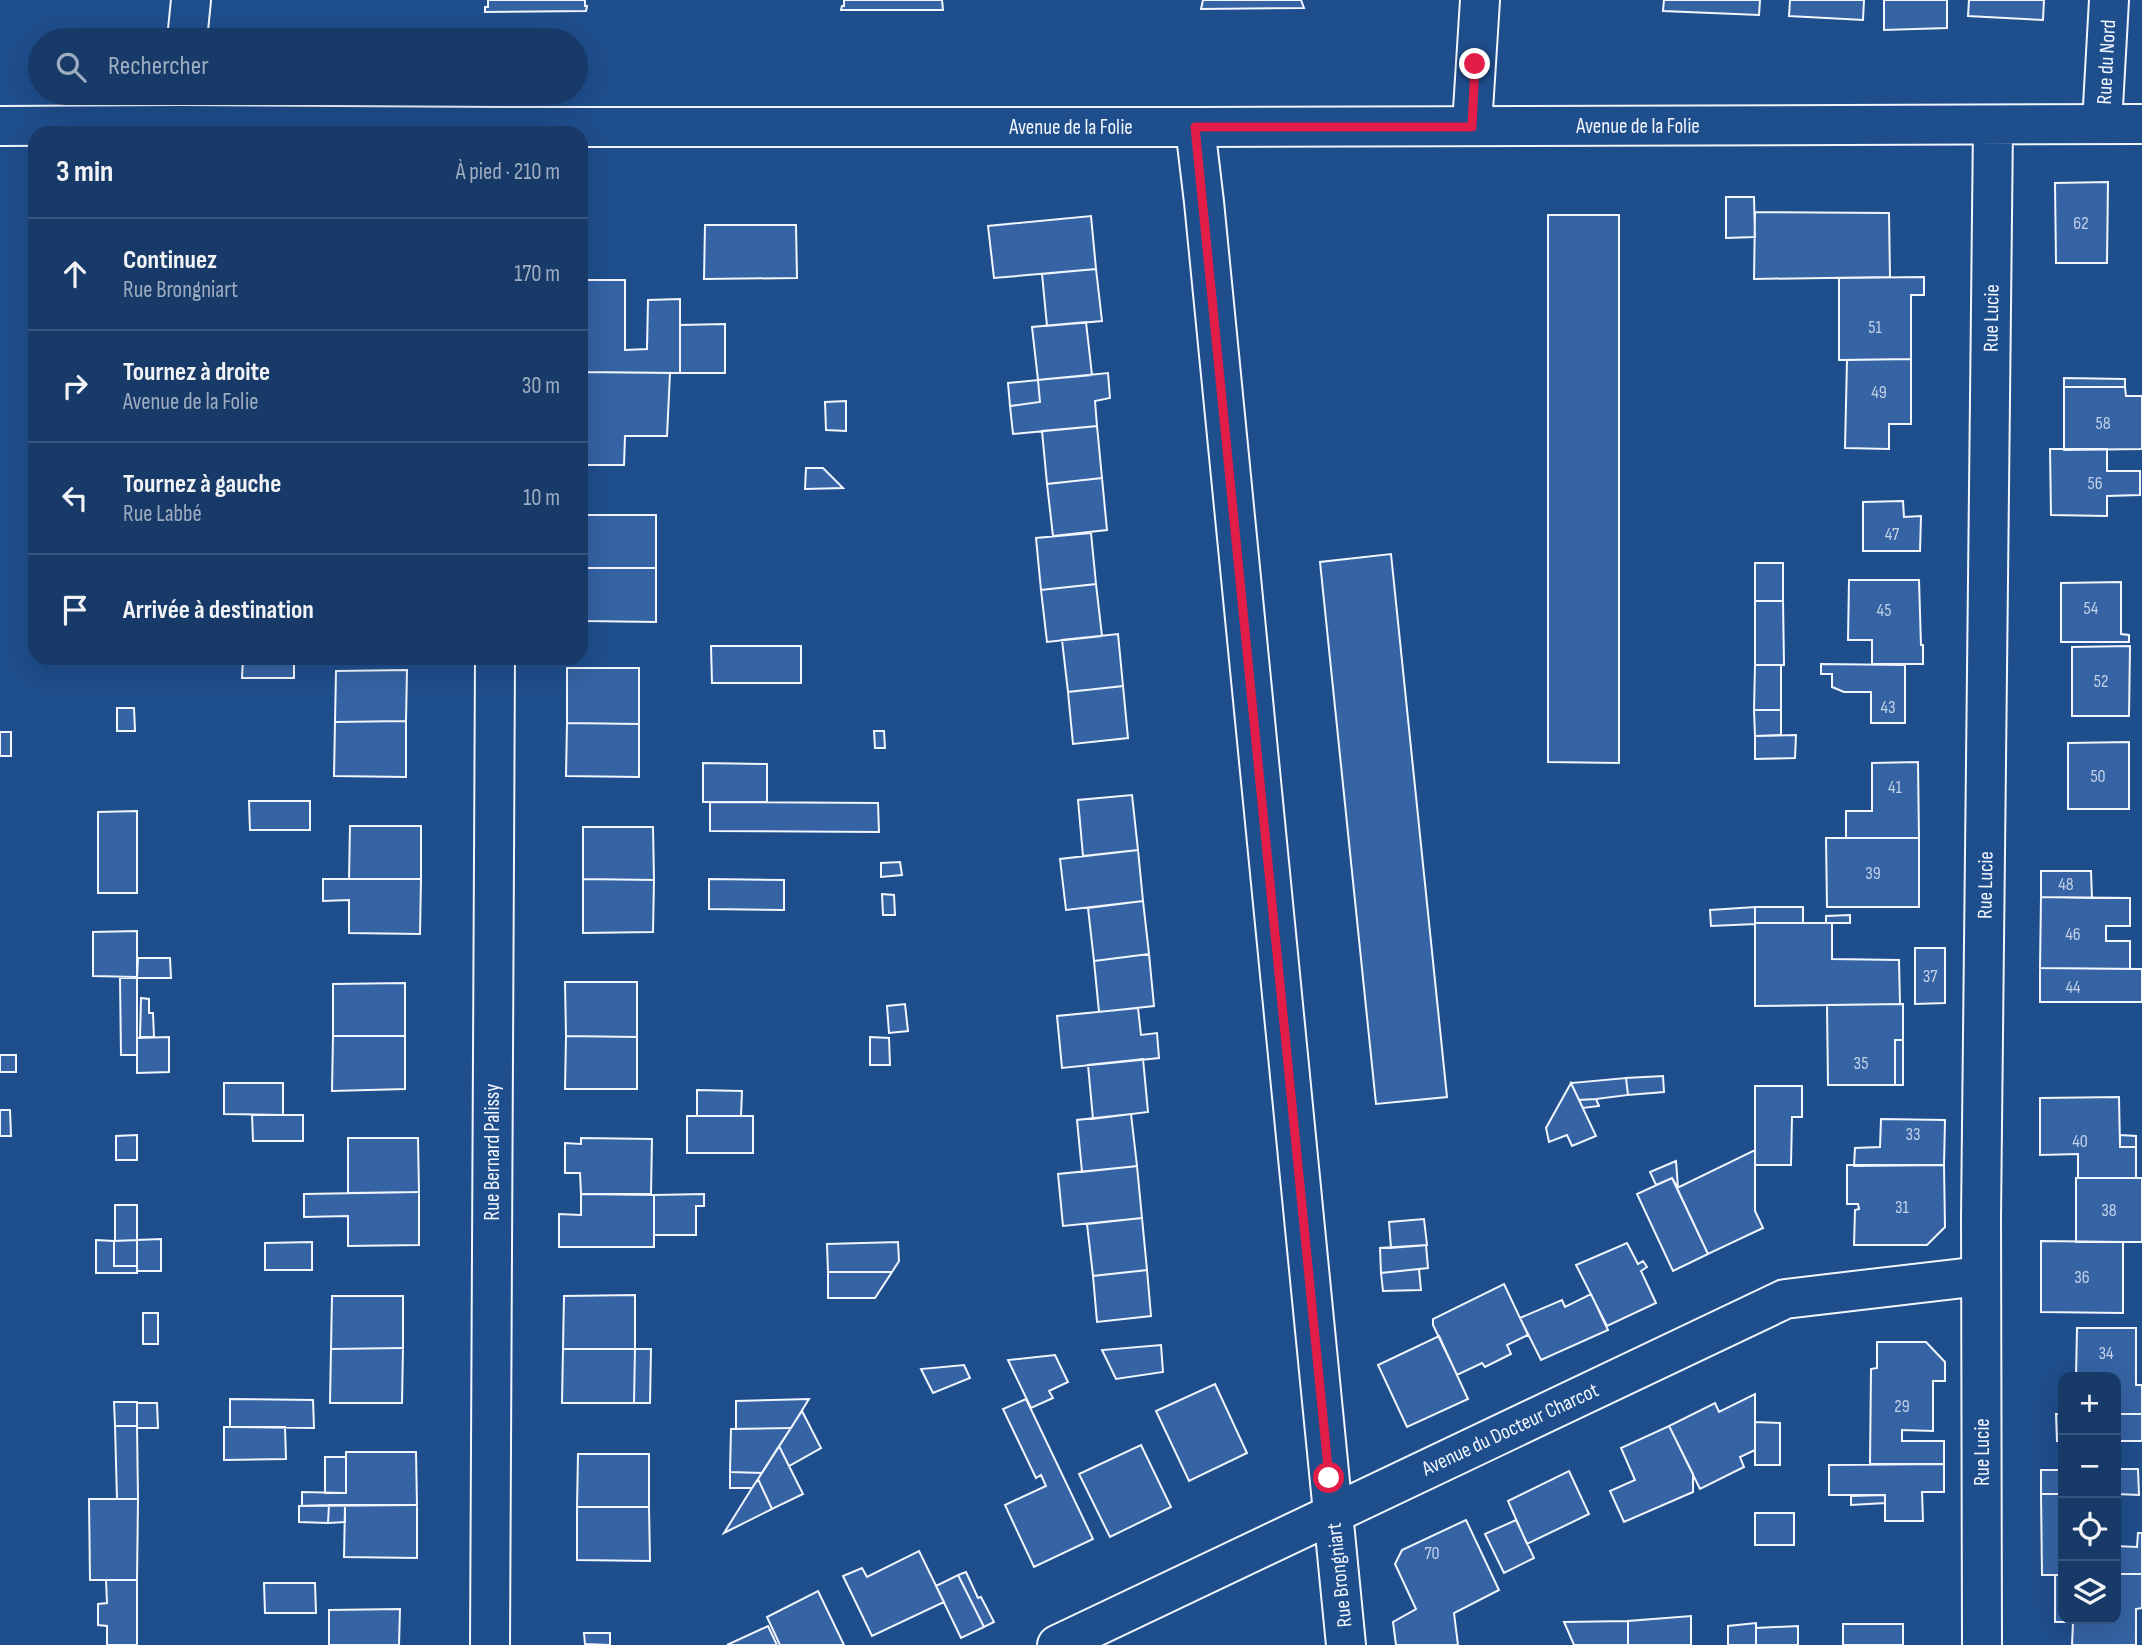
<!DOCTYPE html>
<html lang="fr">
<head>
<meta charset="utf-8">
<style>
  :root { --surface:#173a69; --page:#244571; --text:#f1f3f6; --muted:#9eadc0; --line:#36547d }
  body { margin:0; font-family:"Sofia Sans Condensed",sans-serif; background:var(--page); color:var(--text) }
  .controls { position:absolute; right:21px; bottom:21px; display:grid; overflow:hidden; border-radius:14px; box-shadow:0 7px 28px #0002 }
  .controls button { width:63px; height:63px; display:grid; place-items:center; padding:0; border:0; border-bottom:2px solid var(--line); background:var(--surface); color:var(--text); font:35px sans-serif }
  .stop { position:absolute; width:21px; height:21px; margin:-16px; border:5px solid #e11d48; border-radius:50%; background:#fff }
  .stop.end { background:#e11d48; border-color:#fff; box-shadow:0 2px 7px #0008 }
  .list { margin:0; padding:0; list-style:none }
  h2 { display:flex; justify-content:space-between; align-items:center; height:91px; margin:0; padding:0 28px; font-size:30px }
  h2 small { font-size:23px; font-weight:400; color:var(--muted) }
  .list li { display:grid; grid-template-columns:46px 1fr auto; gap:21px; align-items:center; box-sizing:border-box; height:112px; padding:0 28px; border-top:2px solid var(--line) }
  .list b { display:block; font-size:26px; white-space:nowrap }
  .list p { margin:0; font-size:23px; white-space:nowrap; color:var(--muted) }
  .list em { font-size:23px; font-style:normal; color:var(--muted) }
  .icon { flex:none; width:38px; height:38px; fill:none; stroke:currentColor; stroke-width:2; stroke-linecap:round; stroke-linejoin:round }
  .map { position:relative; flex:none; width:2142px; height:1645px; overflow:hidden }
  .search { position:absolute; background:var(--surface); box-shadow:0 7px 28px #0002; left:28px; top:28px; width:560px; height:77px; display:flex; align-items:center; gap:18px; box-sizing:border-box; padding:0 24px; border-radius:38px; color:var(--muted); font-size:26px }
  .panel { position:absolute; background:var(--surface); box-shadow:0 7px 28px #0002; left:28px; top:126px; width:560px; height:539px; border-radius:21px }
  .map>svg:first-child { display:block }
</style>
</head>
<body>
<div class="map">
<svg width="2142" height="1645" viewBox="0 0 2142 1645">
  <rect width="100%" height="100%" fill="#1f4e8c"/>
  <path fill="#3563a3" stroke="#f2f6ff" stroke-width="2" d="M488 0H585V6H587L586 11 485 12V7H488Z
    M844 0H942L943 10H841L842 6H844Z
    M1203 0H1301L1304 8 1201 9Z
    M1664 0H1760L1759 15 1663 11Z
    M1790 0H1864L1863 20 1789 16Z
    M1884 0H1947V28L1884 30Z
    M1969 0H2044L2043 20 1968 16Z
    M2108 182 2107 263H2056L2055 183Z
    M1726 197H1754L1755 237 1726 238Z
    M1755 212 1889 213 1890 277 1754 279Z
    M1548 215H1619V763L1548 762Z
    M1091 216 1096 269 994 278 988 226Z
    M705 225H796L797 278 704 279Z
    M1096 269 1102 321 1047 326 1042 274Z
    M1924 277V295H1911V359L1839 360V278Z
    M581 280H625V350L647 349 648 300 680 299V373L581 372Z
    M1086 322 1092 375 1038 380 1032 327Z
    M725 324V373H680V325Z
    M1911 359V424H1889V449L1845 448 1847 360Z
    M581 372 670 373 667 436H625L624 465H581Z
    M1108 373 1110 398 1095 401 1097 426 1013 434 1010 406 1040 402 1038 380Z
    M2064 378 2125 379V387H2064Z
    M1038 380 1040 402 1010 406 1008 383Z
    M2064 387H2125L2126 396H2142V449L2064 450Z
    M846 401V431L826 430 825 402Z
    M1097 426 1102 478 1047 484 1042 431Z
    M2050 449H2107V471H2140V495L2107 496V516L2051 515Z
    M806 468H823L843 488 805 489Z
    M1102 478 1107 530 1053 536 1047 484Z
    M1903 501 1904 517 1921 516 1920 551H1863V502Z
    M585 515H656V568H585Z
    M1091 533 1096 584 1041 590 1036 538Z
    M1391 554 1447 1097 1376 1104 1320 562Z
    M1755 563H1783V601H1755Z
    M585 568H656V622L584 621Z
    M1849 580H1919L1921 645H1923V664H1872V640H1848Z
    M2121 582V634L2129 635V642H2061V583Z
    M1096 584 1102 636 1047 642 1041 590Z
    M1755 601H1783L1784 665H1755Z
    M1118 634 1123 686 1068 692 1062 640Z
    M711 646H801V683H712Z
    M2130 646 2129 716H2072V647Z
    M243 658H294V678H242Z
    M1821 664 1905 665V723H1871V692H1844L1832 687V674H1821Z
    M1755 665H1781V710H1754Z
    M567 668H639V724L567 723Z
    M407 670 406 721 335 722 336 671Z
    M1123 686 1128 738 1073 744 1068 692Z
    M117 708H134L135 731H117Z
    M1754 710H1781V735L1755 736Z
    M406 721V777L334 776 335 722Z
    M567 723 639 724V777L566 776Z
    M874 731H884L885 748H875Z
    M0 732H11V756H0Z
    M1796 735 1795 758 1755 759V736Z
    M2129 742V809H2068V743Z
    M1918 762 1919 838H1846V811H1872V763Z
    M703 763 767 764V802H703Z
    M1132 795 1138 850 1083 856 1078 800Z
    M249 801H310V830H250Z
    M710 802 878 803 879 832 710 831Z
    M137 811V893H98V812Z
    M350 826H421V879H349Z
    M583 827H653L654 880 583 879Z
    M1826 838H1919V907H1827Z
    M1138 850 1143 901 1066 910 1060 859Z
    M900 862 902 875 881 877V863Z
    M2041 871H2091L2092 898 2041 897Z
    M323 879H421L420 934 349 933V900L323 901Z
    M583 879 654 880 653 932 583 933Z
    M709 879 784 880V910L709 909Z
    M882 894 894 895 895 915H883Z
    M2041 897 2130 898V926H2106V941H2130V969L2040 968Z
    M1143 901 1149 954 1094 961 1088 908Z
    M1755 907H1803V923H1755Z
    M1755 907V924L1711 926 1710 910Z
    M1850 915V923H1826V916Z
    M1755 923H1832V959L1899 960 1900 1004 1755 1006Z
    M137 931V977L93 976V932Z
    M1915 948H1945V1003L1915 1004Z
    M1149 954 1154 1006 1099 1012 1094 961Z
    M138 958H170L171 978H137Z
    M2040 968 2142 969V1002H2040Z
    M120 978H137V1055H121Z
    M565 982H637V1037L566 1036Z
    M405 983V1036H333V984Z
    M141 998 149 999V1013H153L154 1037H140Z
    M905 1004 908 1031 889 1033 887 1006Z
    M1903 1004V1040H1895V1085H1828L1827 1005Z
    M1138 1008 1141 1035 1157 1033 1159 1058 1062 1068 1057 1016Z
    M333 1036H405V1089L332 1091Z
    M566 1036 637 1037V1089H565Z
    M169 1037V1072L137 1073V1038Z
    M870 1037 889 1038 890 1065H870Z
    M1895 1040H1903V1085H1895Z
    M0 1055H16V1072H0Z
    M1143 1059 1148 1112 1093 1119 1088 1065Z
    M1663 1076 1664 1092 1628 1095 1626 1078Z
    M1626 1078 1628 1095 1596 1099 1579 1100 1571 1083Z
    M224 1083H283V1115L224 1114Z
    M1571 1083 1596 1136 1572 1146 1567 1135 1549 1142 1546 1128Z
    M1755 1086H1802V1117H1792L1791 1165H1755Z
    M697 1090 742 1091 741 1116H697Z
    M2119 1097 2120 1147H2136V1178H2078V1154L2040 1155V1098Z
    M1596 1099 1599 1106 1583 1108 1579 1100Z
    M0 1110H10L11 1136H0Z
    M1131 1114 1137 1166 1082 1172 1077 1120Z
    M252 1115H303V1141H253Z
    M687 1116H753V1153H687Z
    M1881 1119 1945 1120 1944 1165 1854 1166 1855 1148 1880 1147Z
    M137 1135V1160H116V1136Z
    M2120 1135 2136 1136V1147H2120Z
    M348 1138H418L419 1192 348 1193Z
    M581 1138 652 1139 651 1194H581L580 1173H565V1143L581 1144Z
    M1755 1150V1211L1763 1228 1708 1254 1677 1188Z
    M1676 1161 1678 1188 1672 1178 1656 1185 1650 1172Z
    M1847 1165H1944L1945 1227 1927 1245H1854L1855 1210 1859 1209 1858 1204H1847Z
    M1137 1166 1142 1218 1063 1226 1058 1174Z
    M1672 1178 1708 1254 1673 1271 1637 1194Z
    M2076 1178H2142V1242H2076Z
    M419 1192V1245L348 1246V1216L304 1217V1194Z
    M581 1194 654 1195V1247H559V1214L581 1215Z
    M704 1194V1206H696V1235H654V1195Z
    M115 1205H137V1240L115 1241Z
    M1142 1218 1147 1270 1093 1276 1087 1224Z
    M1424 1219 1427 1245 1391 1248 1389 1222Z
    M161 1239V1271H137V1240Z
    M96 1240 114 1241V1266H137V1273H96Z
    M137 1240V1266H114V1241Z
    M2041 1241 2123 1242V1313L2041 1312Z
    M312 1242V1270H265V1243Z
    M898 1242 899 1261 892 1272H828L827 1244Z
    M1627 1243 1638 1264 1643 1261 1647 1267 1641 1271 1656 1303 1607 1326 1576 1265Z
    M1426 1245 1428 1268 1381 1273 1380 1248Z
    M1419 1269 1421 1290 1383 1291 1381 1273Z
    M1147 1270 1151 1316 1097 1322 1093 1276Z
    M828 1272H892L875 1298H828Z
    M1504 1284 1528 1335 1507 1345 1511 1354 1485 1367 1482 1363 1457 1375 1433 1325V1319Z
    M1591 1294 1608 1330 1541 1360 1520 1318 1562 1300 1565 1307Z
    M635 1295V1349H563L564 1296Z
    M332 1296H403V1348L331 1349Z
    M143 1313H158V1344H143Z
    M2077 1328H2136V1385H2142V1414H2116V1377H2076Z
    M1439 1336 1468 1399 1407 1427 1378 1365Z
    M1877 1342H1926L1945 1362V1381H1933V1431L1902 1430V1441H1944V1464H1870L1871 1369 1877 1368Z
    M1161 1345 1163 1372 1116 1379 1102 1350Z
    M403 1348 402 1403H330L331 1349Z
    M563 1349H635L634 1403H562Z
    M635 1349H651L650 1403H634Z
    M1055 1355 1068 1382 1049 1391 1053 1398 1031 1408 1008 1360Z
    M964 1365 970 1378 933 1393 921 1369Z
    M1215 1384 1247 1453 1189 1481 1156 1411Z
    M1755 1394V1450L1740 1457 1744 1467 1700 1489 1669 1426 1715 1403 1719 1412Z
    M230 1399 313 1400 314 1428 230 1427Z
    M809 1399 791 1428 736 1429V1401Z
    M1026 1399 1093 1539 1034 1567 1005 1505 1046 1486 1041 1475 1036 1478 1003 1409Z
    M114 1402H137V1426H115Z
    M137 1403H157L158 1428H137Z
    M802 1411 821 1448 789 1466 779 1446Z
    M2056 1414H2063V1441H2057Z
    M2116 1414H2142V1441H2116Z
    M1755 1422 1780 1423V1465H1755Z
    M115 1426H137L138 1499H117Z
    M1669 1426 1693 1474V1492L1624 1522 1610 1491 1635 1480 1621 1448Z
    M224 1427H285L286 1459 224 1460Z
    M791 1428 762 1473 730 1472 731 1429Z
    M1141 1445 1171 1507 1110 1537 1079 1474Z
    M779 1446 803 1494 772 1509 758 1479Z
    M346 1452H416L417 1505 302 1506V1492L346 1493Z
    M578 1454H649V1507H577Z
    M325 1457H346V1493H325Z
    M1944 1464V1492H1922L1923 1521H1885V1495H1829V1465Z
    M2116 1469H2138L2139 1495 2116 1494Z
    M2041 1470H2063V1494H2041Z
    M1569 1471 1589 1514 1527 1544 1508 1501Z
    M730 1472 762 1473 752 1488H730Z
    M758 1479 772 1509 724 1533 752 1488Z
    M2041 1494H2063V1575H2042Z
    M1885 1495V1503L1851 1505V1496Z
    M89 1499H138L137 1580H90Z
    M329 1505H345V1522L328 1523Z
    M329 1505 328 1523 299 1522V1506Z
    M345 1505H417V1558L344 1557Z
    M577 1507H649L650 1561 577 1560Z
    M1755 1513H1794V1545H1755Z
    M1466 1520 1499 1590 1454 1613 1458 1645H1396L1393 1622 1416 1609 1395 1564 1402 1550Z
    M1516 1520 1534 1558 1504 1573 1485 1534Z
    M2138 1533H2142V1574H2116V1546L2137 1547Z
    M919 1551 944 1602 872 1636 843 1576 862 1568 867 1577Z
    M966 1572 978 1598 981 1597 994 1622 984 1627 958 1575Z
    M2116 1574H2142V1608L2136 1609V1645H2072L2073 1622H2055V1575H2063V1619H2116Z
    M958 1575 984 1627 961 1638 936 1586Z
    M106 1580H137V1645H107V1626L98 1625V1604L107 1603Z
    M264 1583H315L316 1613H265Z
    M818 1591 844 1645H780L767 1617Z
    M400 1609 399 1645H329V1610Z
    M1691 1616V1645H1628V1621Z
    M1628 1621V1645H1574L1564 1622Z
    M1756 1623V1645H1728V1626Z
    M1843 1624H1903V1645H1843Z
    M768 1626 777 1645H727Z
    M1798 1626V1645H1756V1628Z
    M584 1633H610V1645L585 1644Z"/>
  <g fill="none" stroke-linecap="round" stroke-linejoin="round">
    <defs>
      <path id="minor" d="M187 40 191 0
        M2102 124 2109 0
        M0 126 179 125 498 127H1195L2142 124
        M1472 126 1480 0
        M1195 127 1204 202 1346 1645
        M490 1645 495 658
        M1057 1645 1785 1299 1981 1276
        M1982 1645 1981 1217 1993 125"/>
    </defs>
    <use href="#minor" stroke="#f2f6ff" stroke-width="42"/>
    <use href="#minor" stroke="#1f4e8c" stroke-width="38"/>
  </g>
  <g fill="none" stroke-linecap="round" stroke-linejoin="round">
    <path stroke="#e11d48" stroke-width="9" d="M1329 1478 1195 127H1472L1475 64"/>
  </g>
  <g text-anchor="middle" stroke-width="5" stroke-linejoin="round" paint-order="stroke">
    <g font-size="18" fill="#c3d1e8">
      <text x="2081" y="229">62</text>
      <text x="1875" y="333">51</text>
      <text x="1879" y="398">49</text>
      <text x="2103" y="429">58</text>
      <text x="2095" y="489">56</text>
      <text x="1892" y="540">47</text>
      <text x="2091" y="614">54</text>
      <text x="1884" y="616">45</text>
      <text x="2101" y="687">52</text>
      <text x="1888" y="713">43</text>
      <text x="2098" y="782">50</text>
      <text x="1895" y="793">41</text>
      <text x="1873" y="879">39</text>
      <text x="2066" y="890">48</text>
      <text x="2073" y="940">46</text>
      <text x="1930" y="982">37</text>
      <text x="2073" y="993">44</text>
      <text x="1861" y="1069">35</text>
      <text x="1913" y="1140">33</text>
      <text x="2080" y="1147">40</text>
      <text x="1902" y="1213">31</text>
      <text x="2109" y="1216">38</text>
      <text x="2082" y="1283">36</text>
      <text x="2106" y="1359">34</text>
      <text x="1902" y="1412">29</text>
      <text x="1432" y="1559">70</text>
    </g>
    <g font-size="21" fill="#f2f6ff" stroke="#1f4e8c">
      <text transform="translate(2106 62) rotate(-87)" y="7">Rue du Nord</text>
      <text x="1638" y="133">Avenue de la Folie</text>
      <text x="1071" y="134">Avenue de la Folie</text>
      <text transform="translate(1991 318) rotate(-89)" y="7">Rue Lucie</text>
      <text transform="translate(1985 885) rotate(-89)" y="7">Rue Lucie</text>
      <text transform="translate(492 1152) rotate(-90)" y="7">Rue Bernard Palissy</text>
      <text transform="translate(1510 1429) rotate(-25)" y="7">Avenue du Docteur Charcot</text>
      <text transform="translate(1982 1452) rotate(-90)" y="7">Rue Lucie</text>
      <text transform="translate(1339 1575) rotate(-96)" y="7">Rue Brongniart</text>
    </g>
  </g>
</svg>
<div class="controls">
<button>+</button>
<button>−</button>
<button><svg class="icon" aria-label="locate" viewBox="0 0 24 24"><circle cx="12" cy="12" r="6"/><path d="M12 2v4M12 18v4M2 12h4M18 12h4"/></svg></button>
<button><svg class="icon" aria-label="layers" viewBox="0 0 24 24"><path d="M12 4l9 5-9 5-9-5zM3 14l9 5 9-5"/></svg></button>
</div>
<div class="stop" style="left:1329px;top:1478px"></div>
<div class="stop end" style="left:1475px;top:64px"></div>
<div class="search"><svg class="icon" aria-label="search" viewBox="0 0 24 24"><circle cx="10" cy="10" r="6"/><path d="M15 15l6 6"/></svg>Rechercher</div>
<section class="panel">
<h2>3 min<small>À pied · 210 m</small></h2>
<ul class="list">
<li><svg class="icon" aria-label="ahead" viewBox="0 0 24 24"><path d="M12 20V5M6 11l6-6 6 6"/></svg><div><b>Continuez</b><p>Rue Brongniart</p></div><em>170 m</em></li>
<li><svg class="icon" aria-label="right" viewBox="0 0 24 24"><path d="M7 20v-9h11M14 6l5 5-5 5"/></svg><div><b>Tournez à droite</b><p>Avenue de la Folie</p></div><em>30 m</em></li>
<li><svg class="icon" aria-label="left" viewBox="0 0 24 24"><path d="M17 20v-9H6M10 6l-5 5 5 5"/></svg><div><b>Tournez à gauche</b><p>Rue Labbé</p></div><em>10 m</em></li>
<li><svg class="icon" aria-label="arrive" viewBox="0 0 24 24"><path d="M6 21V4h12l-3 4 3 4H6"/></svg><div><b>Arrivée à destination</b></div></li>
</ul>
</section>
</div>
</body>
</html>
